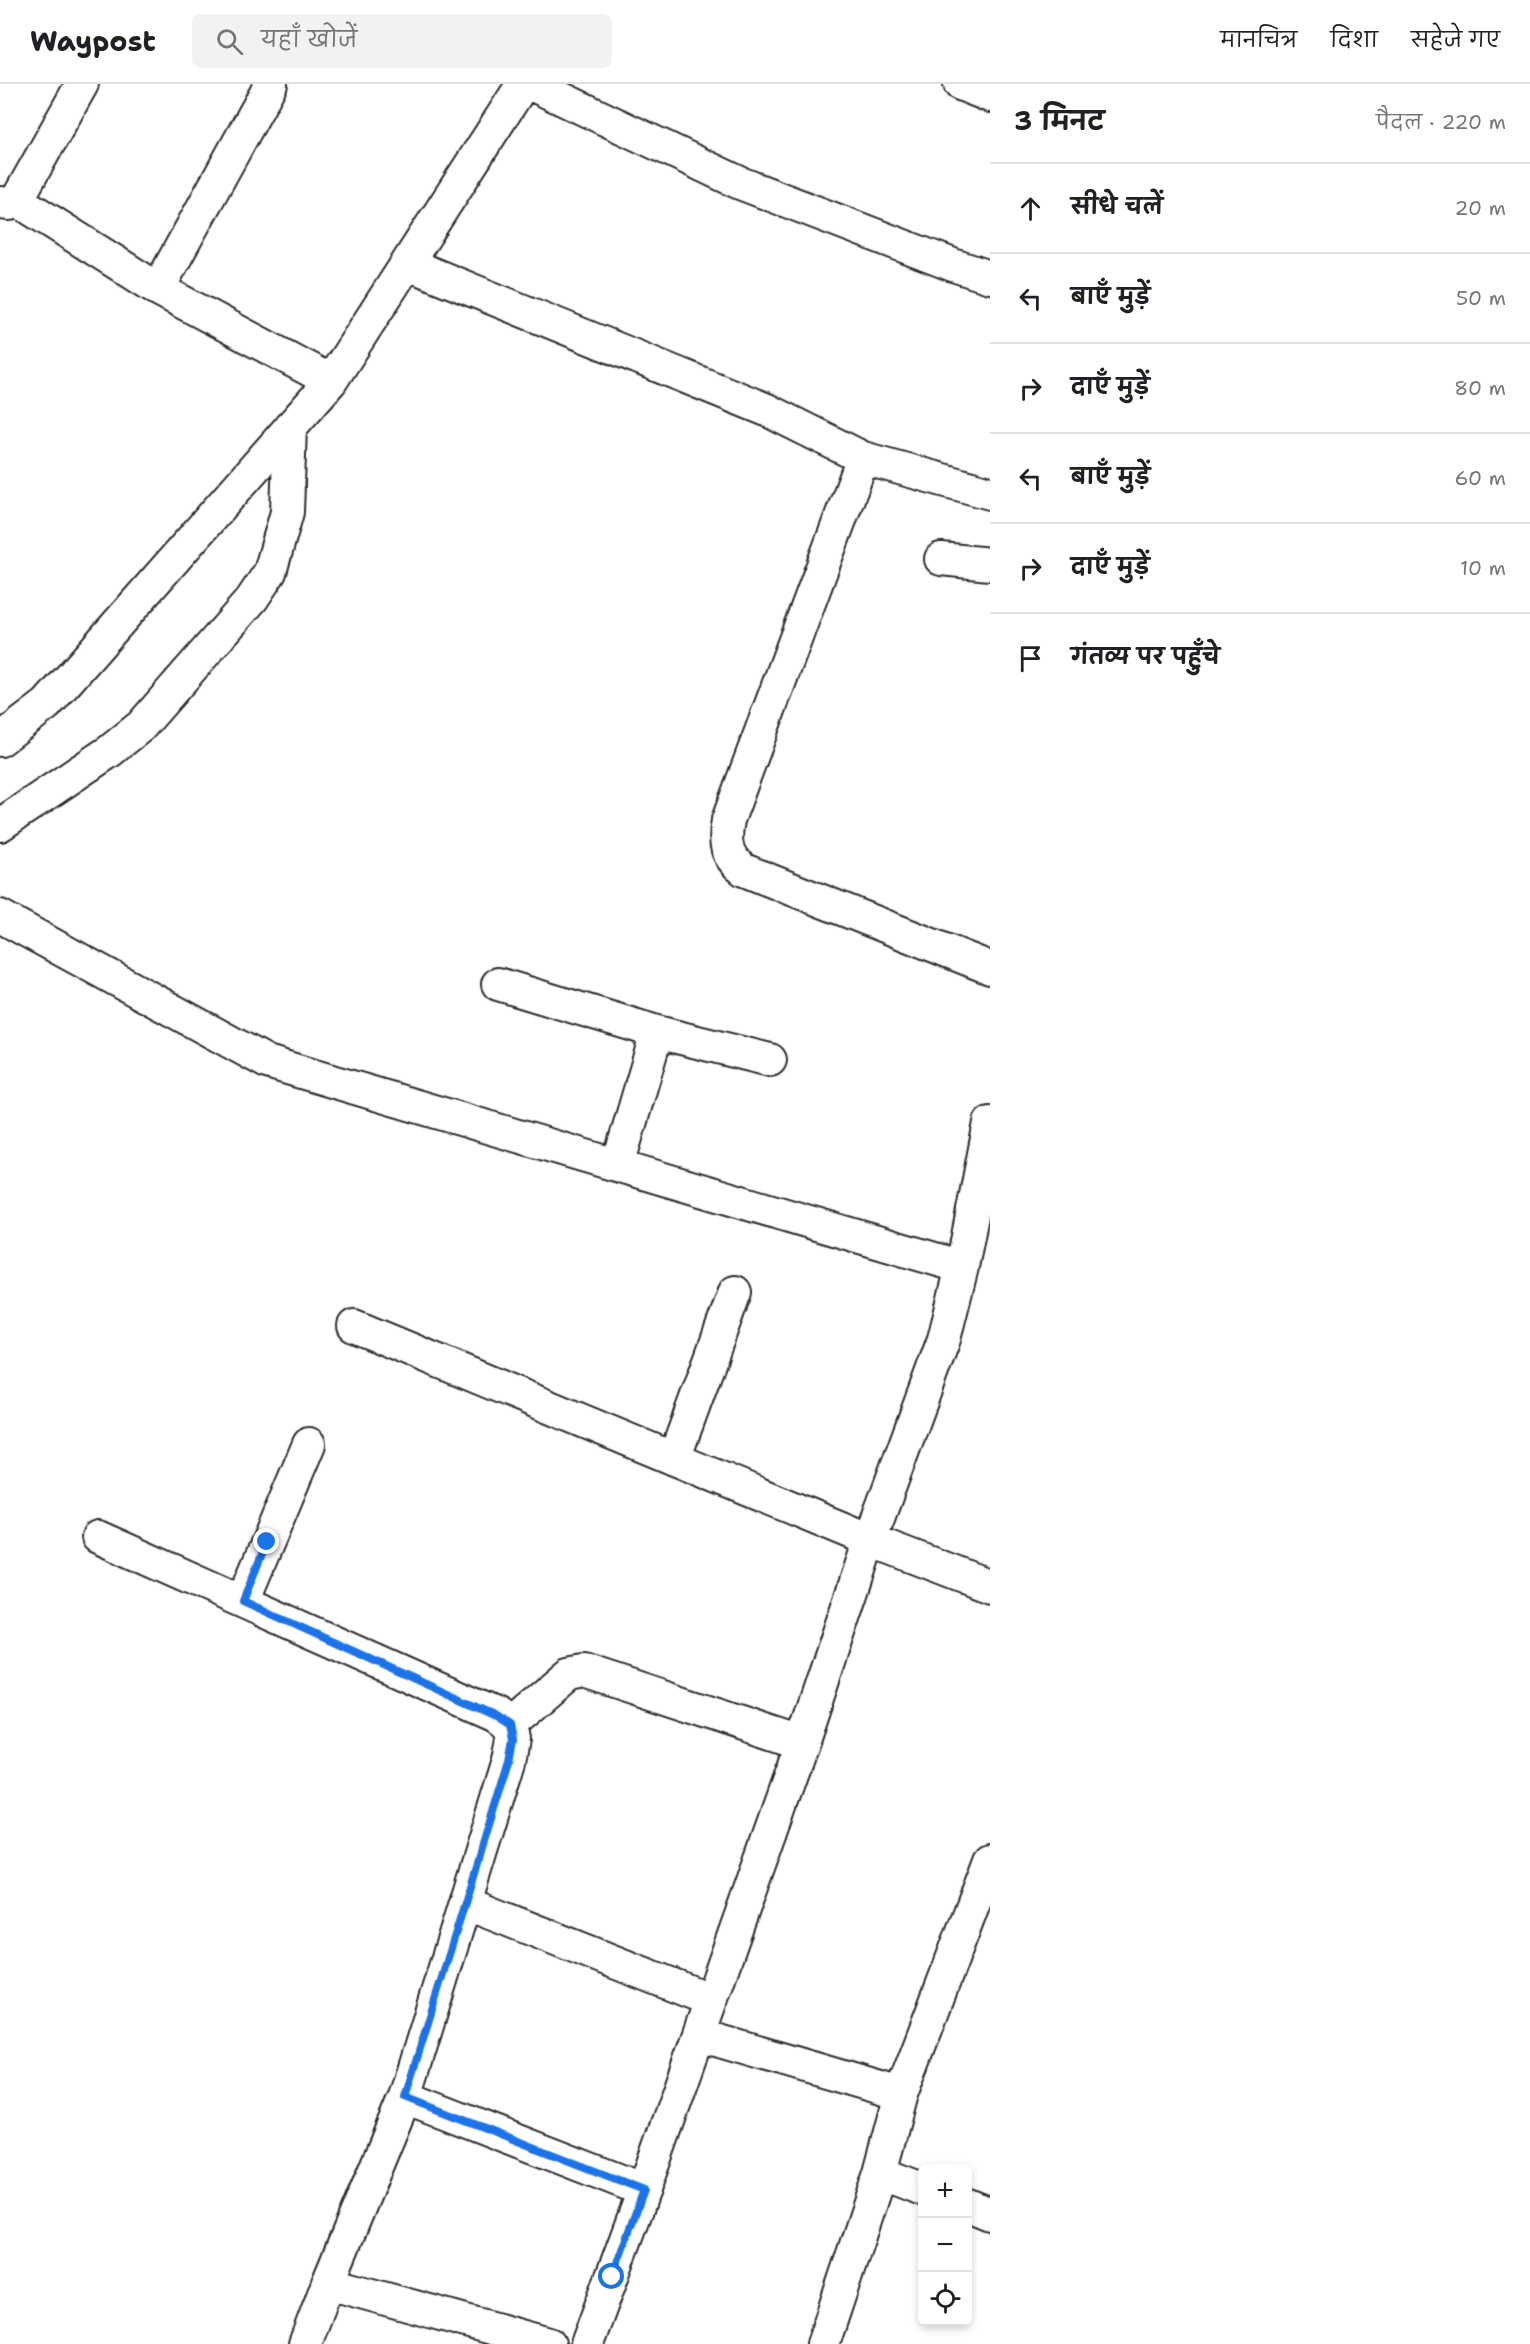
<!DOCTYPE html>
<html lang="hi">
<head>
<meta charset="utf-8">
<style>
  :root { --surface:#fff; --page:#f2f2f2; --text:#202124; --muted:#757577; --line:#e0e0e0 }
  body { margin:0; font-family:"Shantell Sans","Playpen Sans Deva",sans-serif; background:var(--page); color:var(--text) }
  .controls { position:absolute; right:18px; bottom:18px; display:grid; overflow:hidden; border-radius:9px; box-shadow:0 3px 9px #0003 }
  .controls button { width:54px; height:54px; display:grid; place-items:center; padding:0; border:0; border-bottom:2px solid var(--line); background:var(--surface); color:var(--text); font:30px sans-serif }
  .stop { position:absolute; width:18px; height:18px; margin:-14px; border:4px solid #1a73e8; border-radius:50%; background:#fff }
  .stop.end { background:#1a73e8; border-color:#fff; box-shadow:0 2px 6px #0008 }
  .list { margin:0; padding:0; list-style:none }
  h2 { display:flex; justify-content:space-between; align-items:center; height:78px; margin:0; padding:0 24px; font-size:26px }
  h2 small { font-size:20px; font-weight:400; color:var(--muted) }
  .list li { display:grid; grid-template-columns:39px 1fr auto; gap:18px; align-items:center; box-sizing:border-box; height:90px; padding:0 24px; border-top:2px solid var(--line) }
  .list b { display:block; font-size:22px; white-space:nowrap }
  .list em { font-size:20px; font-style:normal; color:var(--muted) }
  .icon { flex:none; width:33px; height:33px; fill:none; stroke:currentColor; stroke-width:2; stroke-linecap:round; stroke-linejoin:round }
  .map { position:relative; flex:none; width:990px; height:2260px; overflow:hidden }
  header { display:flex; align-items:center; gap:36px; box-sizing:border-box; height:84px; padding:0 30px; background:var(--surface); border-bottom:2px solid var(--line) }
  header strong { font-size:28px }
  nav { display:flex; gap:33px; margin-inline-start:auto; font-size:21px }
  .search { width:420px; height:54px; background:var(--page); display:flex; align-items:center; gap:15px; box-sizing:border-box; padding:0 21px; border-radius:9px; color:var(--muted); font-size:22px }
  main { display:flex }
  aside { flex:1; background:var(--surface) }
  .map>svg:first-child { display:block }
</style>
</head>
<body>
<header>
<strong>Waypost</strong>
<div class="search"><svg class="icon" aria-label="search" viewBox="0 0 24 24"><circle cx="10" cy="10" r="6"/><path d="M15 15l6 6"/></svg>यहाँ खोजें</div>
<nav><a>मानचित्र</a><a>दिशा</a><a>सहेजे गए</a></nav>
</header>
<main>
<div class="map">
<svg width="990" height="2260" viewBox="0 0 990 2260">
  <rect width="100%" height="100%" fill="#fff"/>
  <filter id="ink" filterUnits="userSpaceOnUse"><feTurbulence type="fractalNoise" baseFrequency=".0167" numOctaves="2"/><feDisplacementMap in="SourceGraphic" scale="12" xChannelSelector="R" yChannelSelector="G"/><feConvolveMatrix kernelMatrix="1 2 1 2 8 2 1 2 1" color-interpolation-filters="sRGB"/></filter>
  <g filter="url(#ink)">
    <g fill="none" stroke-linecap="round" stroke-linejoin="round">
      <defs>
        <path id="minor" d="M531 0 740 99 953 181 990 193
          M960 0 990 12
          M17 116 158 205 331 297
          M0 119 10 120 17 116 82 0
          M408 180 767 326 863 374
          M158 205 271 0
          M990 409 863 374 728 736C724 758 725 772 744 786L990 884
          M941 475 990 480
          M0 656 47 620 331 297 523 0
          M0 741 110 667 141 642 252 515 270 488 287 428 290 343
          M0 832 267 978 962 1183
          M498 900 657 948 618 1081
          M657 948 770 976
          M354 1242 870 1456 990 1502
          M674 1375 735 1208
          M98 1453 497 1631 510 1641 513 1655 509 1676 405 2013 328 2199 305 2260
          M243 1517 309 1360
          M510 1641 569 1590 584 1587 802 1659
          M465 1819 711 1916
          M699 1951 901 2010
          M405 2013 644 2106
          M880 2089 922 2105
          M968 2121 990 2130
          M328 2199 549 2260
          M587 2260 637 2125 802 1659 870 1456 944 1255 962 1183 990 1039
          M823 2260 880 2089 901 2010 990 1776"/>
      </defs>
      <use href="#minor" stroke="#2b2b2b" stroke-width="36"/>
      <use href="#minor" stroke="#fff" stroke-width="32"/>
    </g>
  </g>
  <g fill="none" stroke-linecap="round" stroke-linejoin="round" filter="url(#ink)">
    <path stroke="#1a73e8" stroke-width="8" d="M267 1458 243 1517 496 1632 510 1641 513 1655 509 1676 405 2013 644 2106 612 2193"/>
  </g>
</svg>
<div class="controls">
<button>+</button>
<button>−</button>
<button><svg class="icon" aria-label="locate" viewBox="0 0 24 24"><circle cx="12" cy="12" r="6"/><path d="M12 2v4M12 18v4M2 12h4M18 12h4"/></svg></button>
</div>
<div class="stop" style="left:612px;top:2193px"></div>
<div class="stop end" style="left:267px;top:1458px"></div>
</div>
<aside>
<h2>3 मिनट<small>पैदल · 220 m</small></h2>
<ul class="list">
<li><svg class="icon" aria-label="ahead" viewBox="0 0 24 24"><path d="M12 20V5M6 11l6-6 6 6"/></svg><div><b>सीधे चलें</b></div><em>20 m</em></li>
<li><svg class="icon" aria-label="left" viewBox="0 0 24 24"><path d="M17 20v-9H6M10 6l-5 5 5 5"/></svg><div><b>बाएँ मुड़ें</b></div><em>50 m</em></li>
<li><svg class="icon" aria-label="right" viewBox="0 0 24 24"><path d="M7 20v-9h11M14 6l5 5-5 5"/></svg><div><b>दाएँ मुड़ें</b></div><em>80 m</em></li>
<li><svg class="icon" aria-label="left" viewBox="0 0 24 24"><path d="M17 20v-9H6M10 6l-5 5 5 5"/></svg><div><b>बाएँ मुड़ें</b></div><em>60 m</em></li>
<li><svg class="icon" aria-label="right" viewBox="0 0 24 24"><path d="M7 20v-9h11M14 6l5 5-5 5"/></svg><div><b>दाएँ मुड़ें</b></div><em>10 m</em></li>
<li><svg class="icon" aria-label="arrive" viewBox="0 0 24 24"><path d="M6 21V4h12l-3 4 3 4H6"/></svg><div><b>गंतव्य पर पहुँचे</b></div></li>
</ul>
</aside>
</main>
</body>
</html>
